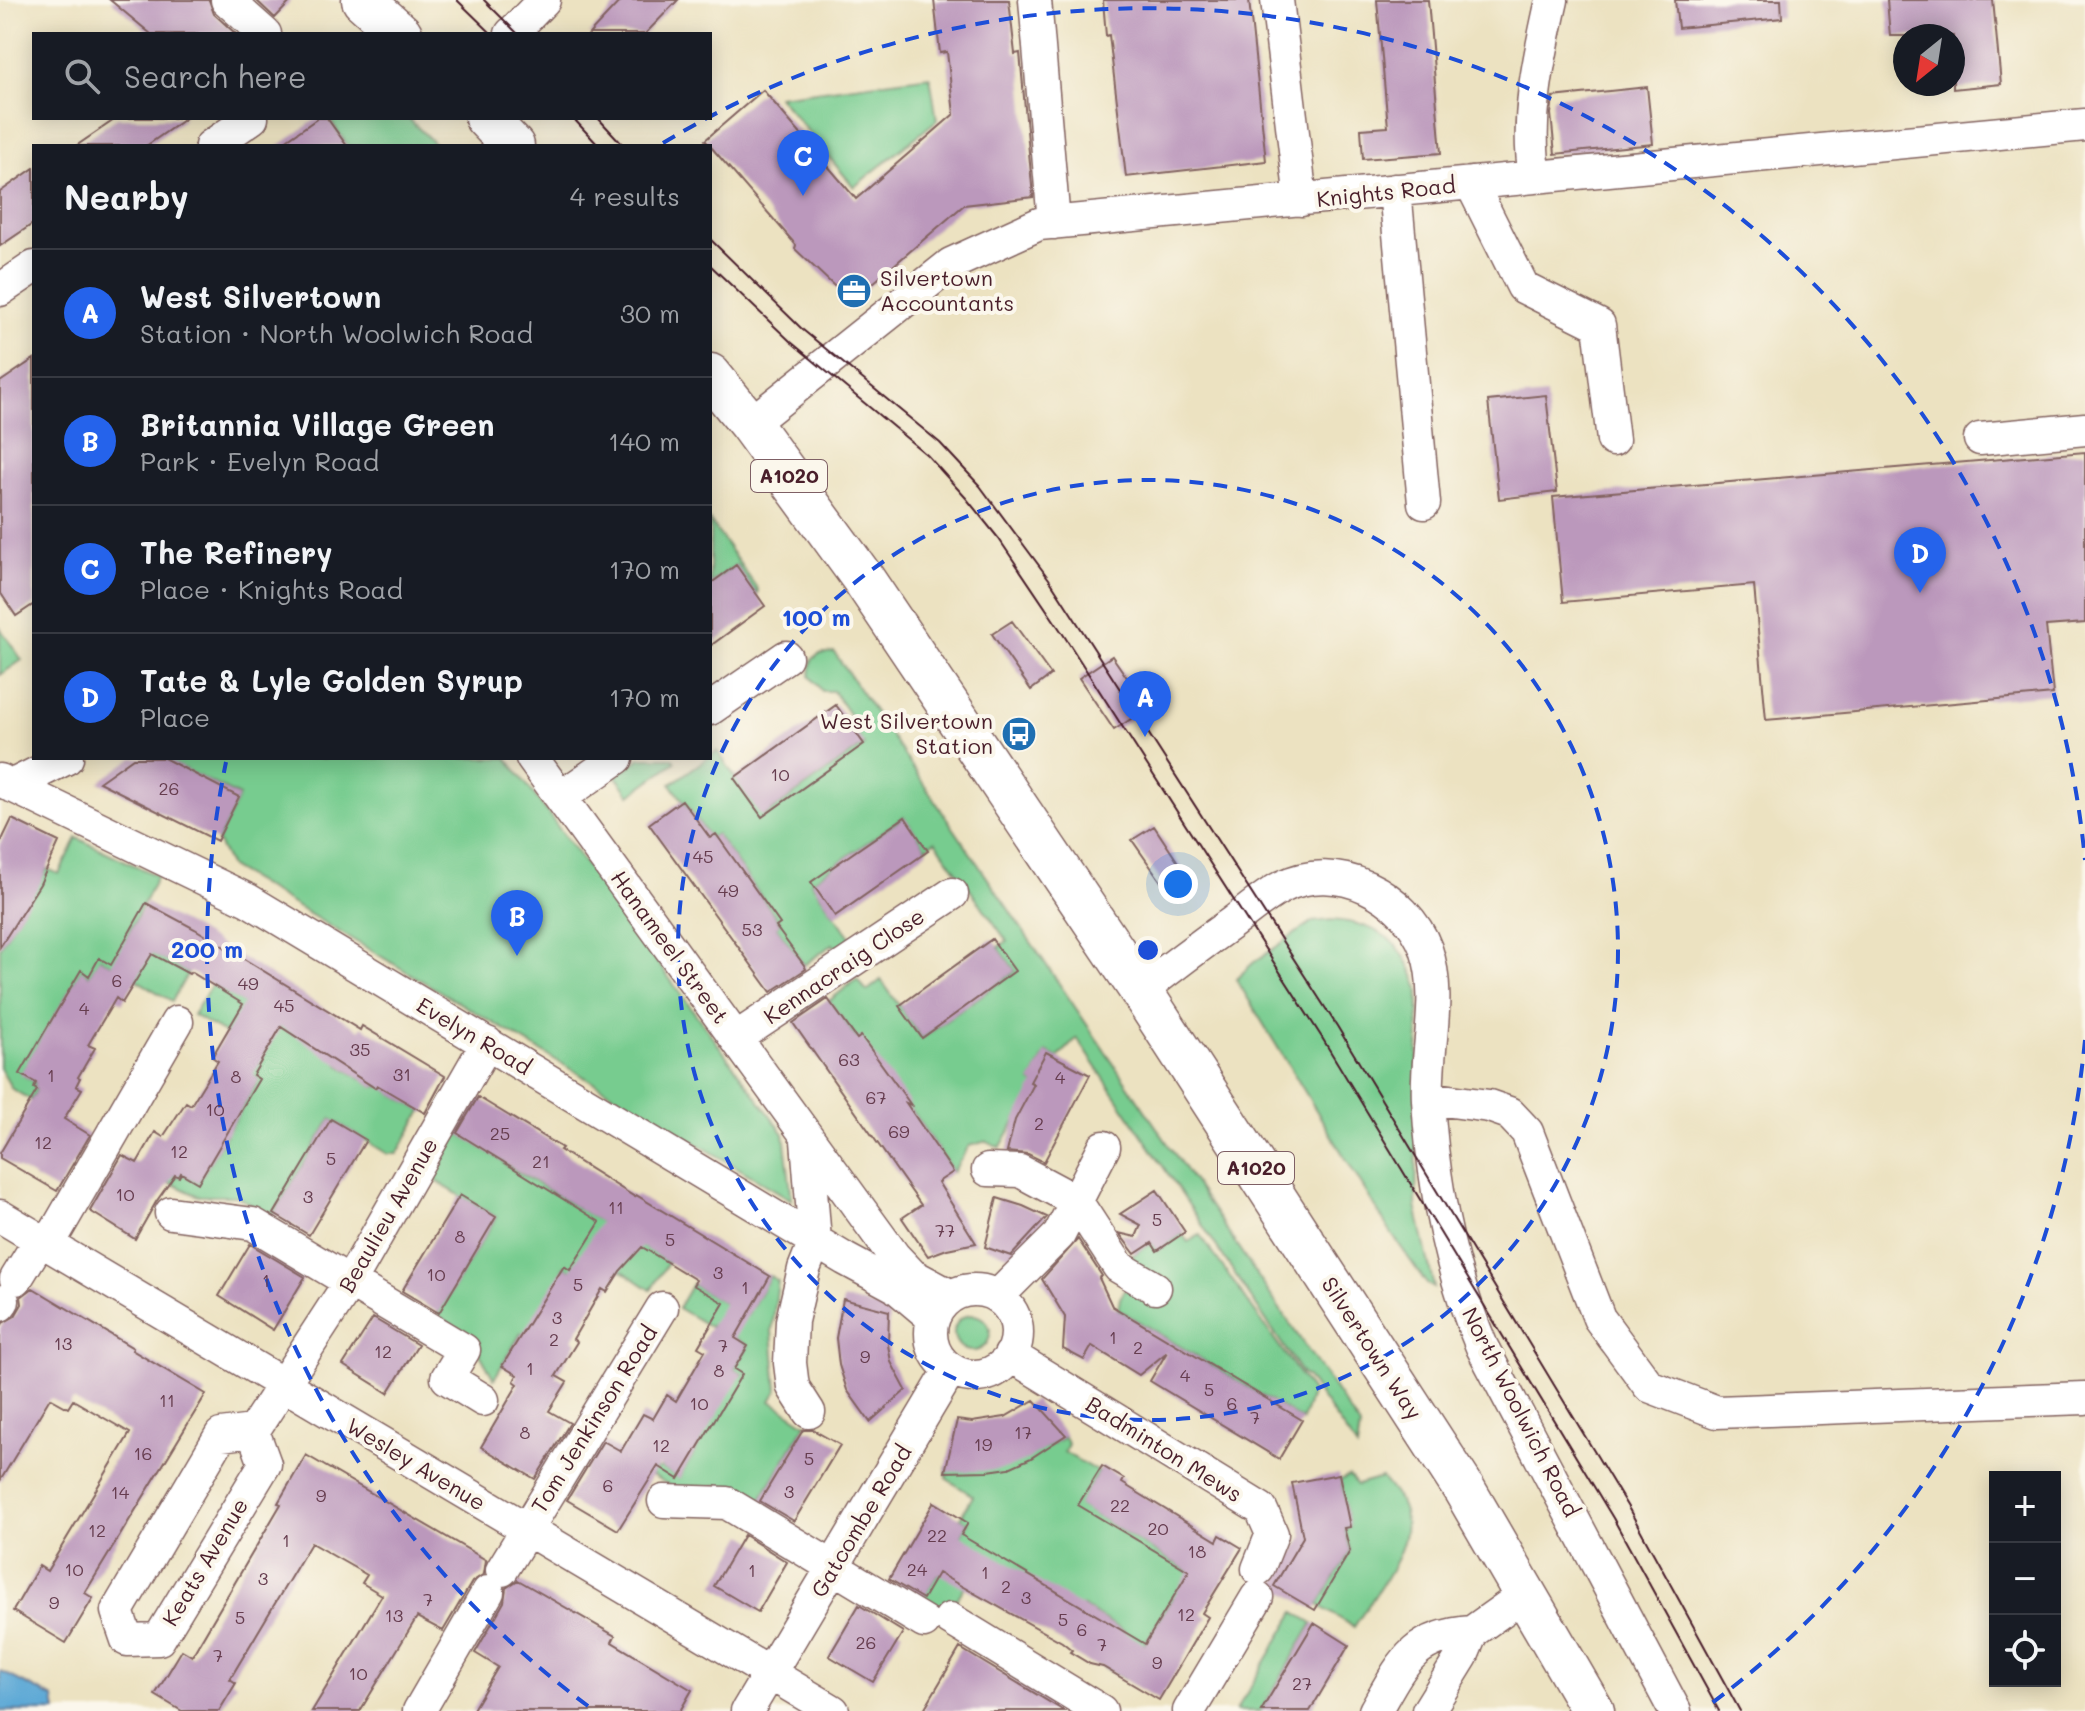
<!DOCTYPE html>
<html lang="en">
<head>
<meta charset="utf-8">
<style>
  :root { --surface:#171b24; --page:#20242c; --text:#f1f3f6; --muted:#9ea1a6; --line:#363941; --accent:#2563eb }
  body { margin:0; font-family:Mali,sans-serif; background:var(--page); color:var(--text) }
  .controls { position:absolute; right:24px; bottom:24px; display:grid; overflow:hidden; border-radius:0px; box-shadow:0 4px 20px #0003 }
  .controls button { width:72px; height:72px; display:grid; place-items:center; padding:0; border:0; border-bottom:2px solid var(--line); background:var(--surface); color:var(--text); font:40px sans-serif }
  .compass { position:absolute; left:1893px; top:24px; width:72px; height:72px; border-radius:50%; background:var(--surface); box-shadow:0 4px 20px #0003; rotate:210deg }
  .you { position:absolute; left:1178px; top:884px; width:28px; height:28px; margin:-20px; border:6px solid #fff; border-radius:50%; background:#1a73e8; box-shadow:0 0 0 12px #1a73e833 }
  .badge { display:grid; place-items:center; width:52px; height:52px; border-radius:50%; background:var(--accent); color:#fff; font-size:26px; font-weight:700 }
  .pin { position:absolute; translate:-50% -66px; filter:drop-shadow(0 2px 4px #0008) }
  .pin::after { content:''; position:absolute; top:42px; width:28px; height:24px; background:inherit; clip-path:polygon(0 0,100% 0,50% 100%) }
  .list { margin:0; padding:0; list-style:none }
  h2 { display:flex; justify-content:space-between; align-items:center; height:104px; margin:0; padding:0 32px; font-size:34px }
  h2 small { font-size:26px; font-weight:400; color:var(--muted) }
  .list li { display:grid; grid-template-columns:52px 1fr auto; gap:24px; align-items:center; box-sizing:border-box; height:128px; padding:0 32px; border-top:2px solid var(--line) }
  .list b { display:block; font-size:30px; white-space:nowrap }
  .list p { margin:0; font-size:26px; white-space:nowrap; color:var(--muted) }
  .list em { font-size:26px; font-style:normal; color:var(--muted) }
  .icon { flex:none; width:44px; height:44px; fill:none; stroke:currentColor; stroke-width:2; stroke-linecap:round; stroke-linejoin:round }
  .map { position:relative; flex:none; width:2085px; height:1711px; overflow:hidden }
  .search { position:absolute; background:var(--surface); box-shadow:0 4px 20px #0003; left:32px; top:32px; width:680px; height:88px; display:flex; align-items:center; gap:20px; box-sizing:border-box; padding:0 28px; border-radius:0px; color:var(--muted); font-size:30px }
  .panel { position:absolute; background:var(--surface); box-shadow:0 4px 20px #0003; left:32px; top:144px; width:680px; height:616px; border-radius:0px }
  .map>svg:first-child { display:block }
</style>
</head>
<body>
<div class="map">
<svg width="2085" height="1711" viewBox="0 0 2085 1711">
  <rect width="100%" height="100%" fill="#fbf7ec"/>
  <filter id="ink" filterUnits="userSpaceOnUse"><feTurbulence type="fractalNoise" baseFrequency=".0125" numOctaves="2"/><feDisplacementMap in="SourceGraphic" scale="16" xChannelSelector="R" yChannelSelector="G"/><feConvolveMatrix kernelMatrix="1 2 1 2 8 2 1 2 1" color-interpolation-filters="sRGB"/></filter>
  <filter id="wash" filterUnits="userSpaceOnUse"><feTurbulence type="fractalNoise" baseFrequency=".006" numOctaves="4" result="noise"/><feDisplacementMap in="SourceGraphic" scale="32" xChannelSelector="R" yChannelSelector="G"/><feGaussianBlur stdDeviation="1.8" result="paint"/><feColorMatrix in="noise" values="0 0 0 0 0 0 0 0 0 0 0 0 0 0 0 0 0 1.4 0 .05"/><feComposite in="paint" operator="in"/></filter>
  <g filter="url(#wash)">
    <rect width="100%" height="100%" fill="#ece2c1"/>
    <path fill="#77cc8f" stroke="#60765d" stroke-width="2" d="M930 76 937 120 854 187 778 96Z
      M329 118H408L437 146H348Z
      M710 521 758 590 757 595 736 565 710 584Z
      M0 628 22 660 0 675Z
      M834 652 1360 1427 1357 1448 1306 1376 1302 1374 1077 1038 1058 1058 1046 1052 1031 1082 1036 1085 1000 1148 987 1141 969 1146 953 1172 911 1110 874 1134 857 1039 829 1001 857 979 867 991 881 980 922 1038 1015 971 998 947 1007 941 935 841 926 848 904 817 811 882 853 941 839 952 833 944 804 965 776 927 780 923 716 834 710 838 671 784 717 751 763 817 864 745 847 720 851 717 833 691H822L810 676 812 660 819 654Z
      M161 758H507L784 1134 792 1200 230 867 217 841 239 796Z
      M641 758H672L675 762 630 795 616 776Z
      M77 838 157 876 126 939 188 973 172 1001 100 958 89 976 81 971 21 1074 36 1083 34 1088 37 1090 31 1100 12 1089 0 1068V947L47 869 59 874Z
      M1332 920C1381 924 1405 943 1419 990L1416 1206 1434 1288 1427 1284 1391 1233 1236 979 1253 963 1312 922Z
      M212 984 340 1062 339 1065 375 1087 380 1086 422 1111 397 1154H388L331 1119 272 1217 237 1196H198L164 1180 169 1171 178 1177 181 1173 198 1182 259 1079 253 1075 226 1034 193 1015Z
      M458 1133 503 1161V1163L668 1262 651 1290 621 1270H570L564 1266 530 1338 521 1333 494 1379 469 1335 437 1315 496 1217 434 1180 433 1175Z
      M1182 1234 1188 1242 1200 1235 1312 1392 1302 1420 1118 1309 1120 1298 1125 1290 1135 1291 1157 1304 1170 1284 1127 1259 1152 1243 1157 1251Z
      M770 1276 778 1281 772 1331 777 1391 771 1401 806 1424 756 1507 718 1485 677 1490 652 1475 653 1470 661 1468 679 1478 698 1447 689 1441 742 1374 734 1369 748 1346 713 1324 710 1327 678 1308 692 1284 747 1316Z
      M954 1333a18 18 0 1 1 36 0a18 18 0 1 1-36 0Z
      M1064 1437 1068 1444 1064 1452 1098 1472 1079 1505 1214 1587 1173 1597 1124 1679 1103 1667 1124 1631 1083 1607 965 1586 945 1619 920 1603 968 1523 960 1518 973 1496 947 1479 946 1467C992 1472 1025 1462 1064 1437Z
      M1349 1476 1357 1485 1382 1478C1389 1487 1399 1497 1403 1509 1417 1546 1372 1597 1354 1627L1318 1605 1350 1551 1344 1528 1349 1527 1340 1480Z
      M1295 1612 1313 1623 1261 1711H1236Z"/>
    <path fill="#5da9d6" stroke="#546480" stroke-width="2" d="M0 1671 54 1698 56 1711H0Z"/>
    <g id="blocks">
      <path fill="#bb98bc" d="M110 0H209L214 14 236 34H151Z
        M256 0H292L275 18Z
        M621 0H678L645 34H589Z
        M934 0H1009L1015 54 1020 53 1033 197 964 205 851 302 795 249 796 245 705 140 763 90 856 199 954 114 947 52 940 53Z
        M1103 0H1249L1266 161 1126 177 1109 35 1106 36Z
        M1377 0H1428L1441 153 1363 159 1361 129 1388 127Z
        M1675 0H1781L1782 18 1678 28Z
        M1887 0H1993L2001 84 1953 89V36H1890Z
        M1647 87 1653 144 1555 154 1551 114 1553 97Z
        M117 118H186L146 146H76Z
        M318 118H327L347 146H278Z
        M34 168V223L0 246V192Z
        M34 359V604L16 616 0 592V382Z
        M1546 395 1557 492 1499 499 1488 401Z
        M2085 452V623L2046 626 2053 694 1766 720 1754 585 1563 602 1553 497Z
        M736 565 765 606 710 646V584Z
        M1012 621 1051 675 1031 690 992 634Z
        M1112 656 1148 708 1114 730 1079 678Z
        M836 705 864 744 762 817 734 778Z
        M133 758H164L239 797 217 841 99 782Z
        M682 800 710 838 716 834 780 924 776 927 804 965 806 969 771 992 649 824Z
        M905 817 928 851 835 916 811 882Z
        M12 819 59 842 40 884 0 947V844Z
        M1154 826 1185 873 1164 886 1132 840Z
        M146 903 195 929 360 1030 362 1026 445 1076 425 1113 377 1085 375 1088 281 1027 253 1075 259 1079 198 1183 181 1173 179 1177 175 1175 156 1202 135 1239 90 1211 122 1155 137 1163 155 1132 163 1137 186 1102 191 1105 218 1061 212 1057 243 1004 191 972 189 974 152 954 122 1003 116 998 88 1045 95 1048 78 1077 80 1078 76 1086 82 1089 64 1119 90 1135 57 1191 0 1158V1153L37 1090 34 1088 36 1083 20 1074 48 1026 81 970 89 976 99 958 111 965Z
        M992 939 1015 971 922 1038 899 1006Z
        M828 999 857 1039 861 1036 911 1105 906 1103 953 1172 938 1182 976 1243 947 1249 928 1256 902 1218 921 1205 793 1023Z
        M1046 1052 1090 1075 1044 1162 1028 1154 1007 1152 1015 1120 1034 1084 1030 1082Z
        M478 1097 562 1148 560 1150 635 1197 636 1195 770 1276 735 1338 748 1346 734 1369 742 1374 679 1479 658 1466 618 1530 567 1500 603 1441 621 1451 643 1414 653 1419 667 1395 676 1401 705 1351 698 1347 724 1303 693 1285 696 1280 642 1247 620 1271 607 1292 602 1289 573 1339 577 1342 556 1376 567 1382 549 1411 570 1423 535 1479 481 1447 518 1384 514 1381 517 1375 502 1366 564 1266 570 1270 600 1222 457 1133Z
        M331 1119 366 1140 309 1235 274 1214Z
        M1157 1190 1185 1232 1157 1251 1152 1243 1135 1254 1119 1233 1136 1237 1141 1225 1120 1214Z
        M460 1195 496 1217 439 1313 402 1291Z
        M997 1198 1023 1206 1047 1217 1011 1256 985 1247Z
        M1078 1239 1102 1276 1099 1278 1112 1306 1302 1420 1279 1459 1150 1381 1167 1352 1139 1375 1092 1346 1084 1360 1063 1349 1065 1317 1042 1279Z
        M250 1244 305 1277 273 1330 219 1296Z
        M33 1288 133 1348 132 1350 206 1394 85 1593 93 1598 66 1643 13 1611 39 1566 47 1571 130 1433 73 1400 68 1408 50 1398 0 1481V1328L3 1323 15 1316 22 1304 21 1297Z
        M843 1299 889 1311 888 1345 891 1362 906 1390 870 1422 847 1390 839 1365 836 1338Z
        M373 1318 418 1345 388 1393 343 1365Z
        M1034 1400 1066 1435 1031 1458 1009 1468 988 1471 945 1472 957 1420 972 1422 1005 1417Z
        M803 1430H813L840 1445 794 1521 760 1501Z
        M306 1455 486 1560 484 1574 472 1582 443 1631 417 1617 360 1711H312L382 1595 362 1583 367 1575 311 1543 230 1679 236 1683 219 1711H182L155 1695 182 1650 192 1656 281 1504 278 1503Z
        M1102 1466 1124 1479 1122 1483 1217 1541 1220 1535 1242 1548 1202 1613 1208 1617 1159 1700 1103 1667 1090 1664 1070 1652 1072 1650 1062 1642 938 1573 923 1599 889 1579 934 1502 968 1523 961 1535 1145 1644 1189 1571 1078 1505Z
        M1339 1474 1350 1527 1344 1528 1350 1551 1315 1610 1274 1586 1303 1537 1292 1483Z
        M744 1535 787 1562 758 1612 714 1586Z
        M518 1580 615 1636 612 1642 692 1690 680 1711H472L498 1667 475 1653 504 1602 506 1588Z
        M859 1605 903 1632 873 1682 829 1656Z
        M1314 1623 1349 1645 1310 1711H1261Z
        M960 1648 1064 1711H923Z"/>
    </g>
  </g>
  <g filter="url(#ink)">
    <use href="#blocks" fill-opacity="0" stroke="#836360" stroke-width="2"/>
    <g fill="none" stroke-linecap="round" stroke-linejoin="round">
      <defs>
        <path id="minor" d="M227 0 265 34
          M1035 0 1054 223
          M1277 0 1301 200
          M511 34 544 0
          M211 146 252 118
          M1535 177C1525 117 1539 59 1552 0
          M1471 183 1523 287 1599 325 1613 440
          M1395 190 1424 503
          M0 290 34 267
          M750 424 951 264 1039 224 2085 125
          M1980 439 2085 429
          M710 709 786 657
          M532 758 894 1256 912 1275 951 1296
          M0 780 248 900 845 1259 895 1286 933 1318
          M11 786 67 758
          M561 797 617 758
          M1141 991C1171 967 1202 944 1233 922 1249 910 1265 896 1282 887 1337 859 1406 895 1426 949 1443 998 1425 1050 1428 1100 1433 1184 1449 1269 1482 1347L1675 1711
          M736 1038 952 894
          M1428 1098 1489 1106 1509 1113 1527 1132 1599 1318 1649 1386 1717 1412 2085 1398
          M807 1140 815 1241 804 1269 792 1321 790 1363 793 1387 809 1412
          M988 1170 1020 1171 1076 1201 1119 1267 1155 1288
          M171 1213 253 1224 464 1350 447 1378 483 1400
          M0 1216 833 1711
          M48 1245 177 1022
          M16 1279 40 1240
          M931 1333a43 43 0 1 1 86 0a43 43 0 1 1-86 0Z
          M997 1297 1059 1235 1104 1147
          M0 1305 3 1301
          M1010 1355 1261 1509 1272 1534 1258 1569
          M253 1431 265 1464 159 1639 127 1640 117 1611 221 1435 253 1431 350 1282 487 1043
          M664 1501 727 1503 924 1622
          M502 1570 662 1308
          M950 1619 1101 1711
          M419 1711 488 1592
          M747 1711 951 1369
          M1189 1711 1257 1597
          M1375 1711C1402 1664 1412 1636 1472 1632
          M1428 1711 1462 1656 1472 1632 1524 1595"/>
        <path id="major" d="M363 0 401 34
          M486 118 513 146
          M710 375 750 424 864 580 1141 991 1464 1489 1593 1711"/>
      </defs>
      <use href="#minor" stroke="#836360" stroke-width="35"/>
      <use href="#major" stroke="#836360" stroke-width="45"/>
      <use href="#minor" stroke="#fff" stroke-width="32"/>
      <use href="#major" stroke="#fff" stroke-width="42"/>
      <path stroke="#4a1f2b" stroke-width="2" d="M457 0 492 34
        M484 0 518 34
        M573 118 599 146
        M598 118 624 146
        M710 239 803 330 940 443 980 486 1049 579 1337 1026 1629 1509 1740 1711
        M710 265 791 342 927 455 966 498 999 539 1061 631 1321 1036 1613 1518 1719 1711"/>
    </g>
  </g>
  <g fill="none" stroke="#1d4ed8" stroke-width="4" stroke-dasharray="14 10">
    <circle cx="1148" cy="950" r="470"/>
    <path d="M2085 1040A941 941 0 0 1 1708 1706M588 1706A941 941 0 0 1 226 762M663 143A941 941 0 0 1 2085 860"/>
  </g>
  <defs>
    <symbol id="office-disc" viewBox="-11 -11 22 22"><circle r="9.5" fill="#1f6fb2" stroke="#fbf7ec"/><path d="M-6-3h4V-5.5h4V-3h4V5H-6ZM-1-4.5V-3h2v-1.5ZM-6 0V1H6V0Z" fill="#fff"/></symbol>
    <symbol id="bus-disc" viewBox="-11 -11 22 22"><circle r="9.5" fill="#1f6fb2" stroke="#fbf7ec"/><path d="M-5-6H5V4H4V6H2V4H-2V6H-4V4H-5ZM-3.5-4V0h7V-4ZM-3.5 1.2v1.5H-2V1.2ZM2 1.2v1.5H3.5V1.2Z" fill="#fff"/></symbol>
  </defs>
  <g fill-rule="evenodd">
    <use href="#office-disc" x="834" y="271" width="40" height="40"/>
    <use href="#bus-disc" x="999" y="714" width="40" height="40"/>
  </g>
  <g text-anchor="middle" stroke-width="8" stroke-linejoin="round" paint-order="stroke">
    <g font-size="18" fill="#663d4f">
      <text x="780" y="781">10</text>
      <text x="169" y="795">26</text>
      <text x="703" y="863">45</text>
      <text x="728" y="897">49</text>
      <text x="752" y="936">53</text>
      <text x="117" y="987">6</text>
      <text x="248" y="990">49</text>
      <text x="284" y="1012">45</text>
      <text x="84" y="1015">4</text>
      <text x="360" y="1056">35</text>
      <text x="849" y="1066">63</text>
      <text x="402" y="1081">31</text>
      <text x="51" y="1082">1</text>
      <text x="236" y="1083">8</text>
      <text x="1060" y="1084">4</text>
      <text x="876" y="1104">67</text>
      <text x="215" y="1116">10</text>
      <text x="1039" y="1130">2</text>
      <text x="899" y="1138">69</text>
      <text x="500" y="1140">25</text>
      <text x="43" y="1149">12</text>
      <text x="179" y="1158">12</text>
      <text x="331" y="1165">5</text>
      <text x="541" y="1168">21</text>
      <text x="125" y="1201">10</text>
      <text x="308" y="1203">3</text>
      <text x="616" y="1214">11</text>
      <text x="1157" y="1226">5</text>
      <text x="945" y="1237">77</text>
      <text x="460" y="1243">8</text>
      <text x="670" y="1246">5</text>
      <text x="718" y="1279">3</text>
      <text x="436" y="1281">10</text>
      <text x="266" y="1287">1</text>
      <text x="578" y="1291">5</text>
      <text x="745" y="1294">1</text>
      <text x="557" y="1324">3</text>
      <text x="1113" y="1344">1</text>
      <text x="554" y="1346">2</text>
      <text x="63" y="1350">13</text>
      <text x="723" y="1352">7</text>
      <text x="1138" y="1354">2</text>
      <text x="383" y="1358">12</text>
      <text x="865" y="1363">9</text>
      <text x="530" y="1375">1</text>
      <text x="719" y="1377">8</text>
      <text x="1185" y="1382">4</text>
      <text x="1209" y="1396">5</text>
      <text x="167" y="1407">11</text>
      <text x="699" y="1410">10</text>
      <text x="1232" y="1410">6</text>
      <text x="1255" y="1424">7</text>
      <text x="525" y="1439">8</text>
      <text x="1023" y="1439">17</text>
      <text x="983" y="1451">19</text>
      <text x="661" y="1452">12</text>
      <text x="143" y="1460">16</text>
      <text x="809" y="1465">5</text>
      <text x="608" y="1492">6</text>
      <text x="789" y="1498">3</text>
      <text x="120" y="1499">14</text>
      <text x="321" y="1502">9</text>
      <text x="1120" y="1512">22</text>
      <text x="1158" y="1535">20</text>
      <text x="97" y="1537">12</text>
      <text x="937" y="1542">22</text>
      <text x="286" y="1547">1</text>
      <text x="1197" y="1558">18</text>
      <text x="74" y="1576">10</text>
      <text x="917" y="1576">24</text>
      <text x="752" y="1577">1</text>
      <text x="985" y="1579">1</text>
      <text x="263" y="1585">3</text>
      <text x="1006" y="1593">2</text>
      <text x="1026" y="1604">3</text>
      <text x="428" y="1606">7</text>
      <text x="54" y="1609">9</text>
      <text x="1186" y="1621">12</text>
      <text x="394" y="1622">13</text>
      <text x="240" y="1624">5</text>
      <text x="1063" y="1626">5</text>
      <text x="1082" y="1636">6</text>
      <text x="866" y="1649">26</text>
      <text x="1102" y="1651">7</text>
      <text x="218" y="1662">7</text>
      <text x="1157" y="1669">9</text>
      <text x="358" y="1680">10</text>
      <text x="1302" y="1690">27</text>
    </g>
    <g fill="#fbf7ec" stroke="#7f6065" stroke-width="2">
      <rect x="751" y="460" width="76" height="32" rx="6"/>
      <rect x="1218" y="1152" width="76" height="32" rx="6"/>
    </g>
    <g font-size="20" font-weight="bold" fill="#4a1f2b">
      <text x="789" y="483">A1020</text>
      <text x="1256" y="1175">A1020</text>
    </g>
    <g font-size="22" fill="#4a1f2b" stroke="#fbf7ec">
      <text transform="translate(1386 192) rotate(-6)" y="8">Knights Road</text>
      <text transform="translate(670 947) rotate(54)" y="8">Hanameel Street</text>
      <text transform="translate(844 966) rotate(-34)" y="8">Kennacraig Close</text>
      <text transform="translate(474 1036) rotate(31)" y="8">Evelyn Road</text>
      <text transform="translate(388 1215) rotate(-60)" y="8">Beaulieu Avenue</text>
      <text transform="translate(1372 1348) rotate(57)" y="8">Silvertown Way</text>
      <text transform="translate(1521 1412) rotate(63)" y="8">North Woolwich Road</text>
      <text transform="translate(594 1419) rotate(-58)" y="8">Tom Jenkinson Road</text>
      <text transform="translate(1164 1449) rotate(32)" y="8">Badminton Mews</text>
      <text transform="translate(416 1464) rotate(31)" y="8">Wesley Avenue</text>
      <text transform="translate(861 1521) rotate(-59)" y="8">Gatcombe Road</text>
      <text transform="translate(205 1562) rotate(-59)" y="8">Keats Avenue</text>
    </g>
    <g font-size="22" fill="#4a1f2b" stroke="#fbf7ec" text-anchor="start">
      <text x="880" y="286">Silvertown<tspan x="880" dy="25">Accountants</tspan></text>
      <text x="993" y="729" text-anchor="end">West Silvertown<tspan x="993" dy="25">Station</tspan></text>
    </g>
  </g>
  <circle cx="1148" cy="950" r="12" fill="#1d4ed8" stroke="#fbf7ec" stroke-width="4"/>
  <g font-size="24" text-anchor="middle" font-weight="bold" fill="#1d4ed8" stroke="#fbf7ec" stroke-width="8" stroke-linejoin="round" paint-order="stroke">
    <text x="816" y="626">100 m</text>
    <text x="207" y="958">200 m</text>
  </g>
</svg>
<div class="controls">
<button>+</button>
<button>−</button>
<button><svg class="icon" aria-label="locate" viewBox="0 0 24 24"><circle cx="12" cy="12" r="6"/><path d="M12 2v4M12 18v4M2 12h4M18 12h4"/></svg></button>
</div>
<svg class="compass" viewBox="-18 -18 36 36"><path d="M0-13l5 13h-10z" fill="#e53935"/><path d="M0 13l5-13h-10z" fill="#9ea1a6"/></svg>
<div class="you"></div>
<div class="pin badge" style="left:1145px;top:737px">A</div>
<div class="pin badge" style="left:517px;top:956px">B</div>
<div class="pin badge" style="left:803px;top:196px">C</div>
<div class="pin badge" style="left:1920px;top:593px">D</div>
<div class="search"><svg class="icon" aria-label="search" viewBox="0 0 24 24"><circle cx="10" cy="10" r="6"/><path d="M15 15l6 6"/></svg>Search here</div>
<section class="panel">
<h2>Nearby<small>4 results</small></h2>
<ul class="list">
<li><span class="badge">A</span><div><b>West Silvertown</b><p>Station · North Woolwich Road</p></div><em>30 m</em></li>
<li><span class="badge">B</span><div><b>Britannia Village Green</b><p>Park · Evelyn Road</p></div><em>140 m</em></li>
<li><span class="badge">C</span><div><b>The Refinery</b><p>Place · Knights Road</p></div><em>170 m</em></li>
<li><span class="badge">D</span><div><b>Tate &amp; Lyle Golden Syrup</b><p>Place</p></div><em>170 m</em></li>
</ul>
</section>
</div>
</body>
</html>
